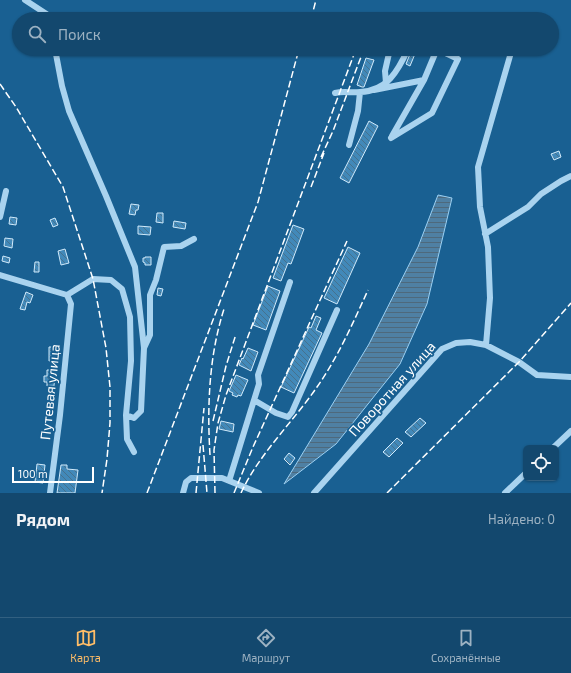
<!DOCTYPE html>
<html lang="ru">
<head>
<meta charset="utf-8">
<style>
  :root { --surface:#13486e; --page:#1c4f73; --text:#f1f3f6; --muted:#9db2c2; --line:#326081; --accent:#ffbd67 }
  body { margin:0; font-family:"Exo 2",sans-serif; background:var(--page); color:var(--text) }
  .controls { position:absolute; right:12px; bottom:12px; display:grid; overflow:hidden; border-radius:6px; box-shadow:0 1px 3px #0004 }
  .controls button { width:36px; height:36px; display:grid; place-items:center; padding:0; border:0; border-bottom:1px solid var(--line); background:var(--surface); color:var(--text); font:20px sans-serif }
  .scale { position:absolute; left:12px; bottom:10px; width:82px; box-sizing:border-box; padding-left:4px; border:2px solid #fff; border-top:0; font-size:11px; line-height:14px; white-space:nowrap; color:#fff; -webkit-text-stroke:3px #196092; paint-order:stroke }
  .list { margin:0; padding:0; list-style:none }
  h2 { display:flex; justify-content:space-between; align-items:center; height:52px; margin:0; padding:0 16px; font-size:17px }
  h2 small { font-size:13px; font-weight:400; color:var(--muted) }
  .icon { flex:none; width:22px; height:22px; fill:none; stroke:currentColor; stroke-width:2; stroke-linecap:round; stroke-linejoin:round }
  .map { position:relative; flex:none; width:571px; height:493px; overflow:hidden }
  .search { position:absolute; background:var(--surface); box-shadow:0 1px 3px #0004; left:12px; right:12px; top:12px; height:44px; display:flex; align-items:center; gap:10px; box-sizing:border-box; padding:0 14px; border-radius:22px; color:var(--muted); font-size:15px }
  .sheet { height:124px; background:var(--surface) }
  nav { display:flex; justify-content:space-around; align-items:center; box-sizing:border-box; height:56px; border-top:1px solid var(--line); background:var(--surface); font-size:11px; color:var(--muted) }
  nav a { display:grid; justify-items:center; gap:2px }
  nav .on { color:var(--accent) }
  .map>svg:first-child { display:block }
</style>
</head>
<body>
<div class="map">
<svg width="571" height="493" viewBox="0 0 571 493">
  <defs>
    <pattern id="water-rules" width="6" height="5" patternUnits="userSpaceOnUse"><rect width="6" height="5" fill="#4f80a3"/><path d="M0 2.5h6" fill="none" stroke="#4e697c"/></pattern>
    <pattern id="building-back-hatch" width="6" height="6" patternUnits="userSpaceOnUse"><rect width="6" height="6" fill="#4289b9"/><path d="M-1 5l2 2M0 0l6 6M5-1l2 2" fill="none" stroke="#46718d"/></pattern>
  </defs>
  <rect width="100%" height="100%" fill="#196092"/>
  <path fill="url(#water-rules)" stroke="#9cd0f2" d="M438 195 452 198 427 304 400 364 336 444 284 484 369 344 418 247Z"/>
  <path fill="url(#building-back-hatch)" stroke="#d0eafb" d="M412 49H417L410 66 406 64Z
    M366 58 374 60 364 87H362L357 85Z
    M369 121 378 126 349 183 340 178Z
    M559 151 561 157 554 160 551 154Z
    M131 204 139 205 138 210H136L135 215 129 214Z
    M157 213H163V223L156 222Z
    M10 217 17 218 16 225 9 224Z
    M55 218 58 225 53 227 50 220Z
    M174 221 186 223 185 229 173 227Z
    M293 225 304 229 291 264 288 263 281 281 273 278Z
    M138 226 151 227 150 235 138 234Z
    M5 238 13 239 12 248 4 246Z
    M348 247 360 253 337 304 324 298Z
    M65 249 69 263 61 265 58 251Z
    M3 256 10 258 9 263 2 261Z
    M145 257H151V265H145V263L143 262V258H145Z
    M35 262H39V272H34Z
    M268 286 280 291 266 330 253 325Z
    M158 288 163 289 161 296 157 295Z
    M26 292 33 295 30 303 27 302 25 310 20 309Z
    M316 316 321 318 316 330 322 333 294 393 281 387 309 327 311 328Z
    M49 347H55V361H49Z
    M248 348 258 352 251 371 239 365 242 358 243 359Z
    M47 370H55L54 386H47V382H44V376H47Z
    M236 375 248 380 241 396 238 395 237 397 232 395 233 393 229 391Z
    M420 418 426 423 411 437 405 432Z
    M221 421 234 424 233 432 219 429Z
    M397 438 403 443 389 457 383 452Z
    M289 453 295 458 290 465 284 459Z
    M37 464 45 465 43 483 35 482Z
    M61 465H67V469L78 470 75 493H57Z"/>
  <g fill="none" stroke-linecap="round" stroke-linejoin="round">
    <path stroke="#a9d3ef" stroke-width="6" d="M25 0 48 15 49 19
      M55 49 62 86 69 111 106 196 135 267 144 348 141 411 134 418 126 415 131 361 130 317 122 289 111 280 93 279 67 295
      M386 83 385 71 390 49
      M374 90 424 80 437 49 458 59 432 113 391 138
      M335 93C343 91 351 93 360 92 387 91 398 71 408 49
      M392 136 424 80
      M349 145 358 111 360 92
      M0 217 6 191
      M485 234 528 207 541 194 561 181 571 176
      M0 275 67 295
      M486 345 490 298 488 247 480 207 478 167 512 49
      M144 348 150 335V295L156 280 164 247 181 246 194 239
      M254 400 276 413 288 417 292 412 337 310
      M126 415 127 439 134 452
      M553 448 571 431
      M229 481 259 384 258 375 290 282
      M50 493 60 415 71 304 67 295
      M183 493 186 482 191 478H222L259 493
      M314 493 442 349 456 343 470 342 486 345 519 362 537 375 571 377
      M505 493 526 473"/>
    <path stroke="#fff" stroke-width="1.5" stroke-dasharray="7 3" stroke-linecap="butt" d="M311 19 316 0
      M367 19 370 11
      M375 19 377 14
      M0 84 16 107 63 187 93 279 106 348 110 387V423L107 459 102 493
      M321 157 333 131 364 49
      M311 187 324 153
      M213 421 226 366 236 334
      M203 445 207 493
      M210 455C207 406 209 356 224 309
      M147 493 258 202 299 49
      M196 493 204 408
      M215 493 214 450 218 423 226 395 356 49
      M234 493 253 447 347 241
      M241 493C259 454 293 422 317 387 338 357 353 323 368 290
      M387 493 519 362 571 303"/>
  </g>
  <g text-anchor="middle" stroke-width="3.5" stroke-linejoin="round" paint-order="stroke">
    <g font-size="14" fill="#fff" stroke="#196092">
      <text transform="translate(392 389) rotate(-48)" y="5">Поворотная улица</text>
      <text transform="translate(50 392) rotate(-84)" y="5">Путевая улица</text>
    </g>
  </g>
</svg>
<div class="controls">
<button><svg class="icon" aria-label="locate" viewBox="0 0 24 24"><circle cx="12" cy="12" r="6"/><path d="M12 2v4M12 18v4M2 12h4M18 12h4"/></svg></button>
</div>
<div class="scale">100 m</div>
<div class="search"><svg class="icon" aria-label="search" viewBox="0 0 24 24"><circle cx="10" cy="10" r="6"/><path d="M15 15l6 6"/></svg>Поиск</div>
</div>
<section class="sheet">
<h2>Рядом<small>Найдено: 0</small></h2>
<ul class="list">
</ul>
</section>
<nav>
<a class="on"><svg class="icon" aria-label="map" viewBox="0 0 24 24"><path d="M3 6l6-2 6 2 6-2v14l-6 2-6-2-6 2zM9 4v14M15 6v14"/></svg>Карта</a>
<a><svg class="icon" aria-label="directions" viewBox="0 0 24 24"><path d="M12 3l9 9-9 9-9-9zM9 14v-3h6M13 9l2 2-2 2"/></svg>Маршрут</a>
<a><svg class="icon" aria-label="saved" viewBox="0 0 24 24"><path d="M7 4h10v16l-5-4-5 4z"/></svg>Сохранённые</a>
</nav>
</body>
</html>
